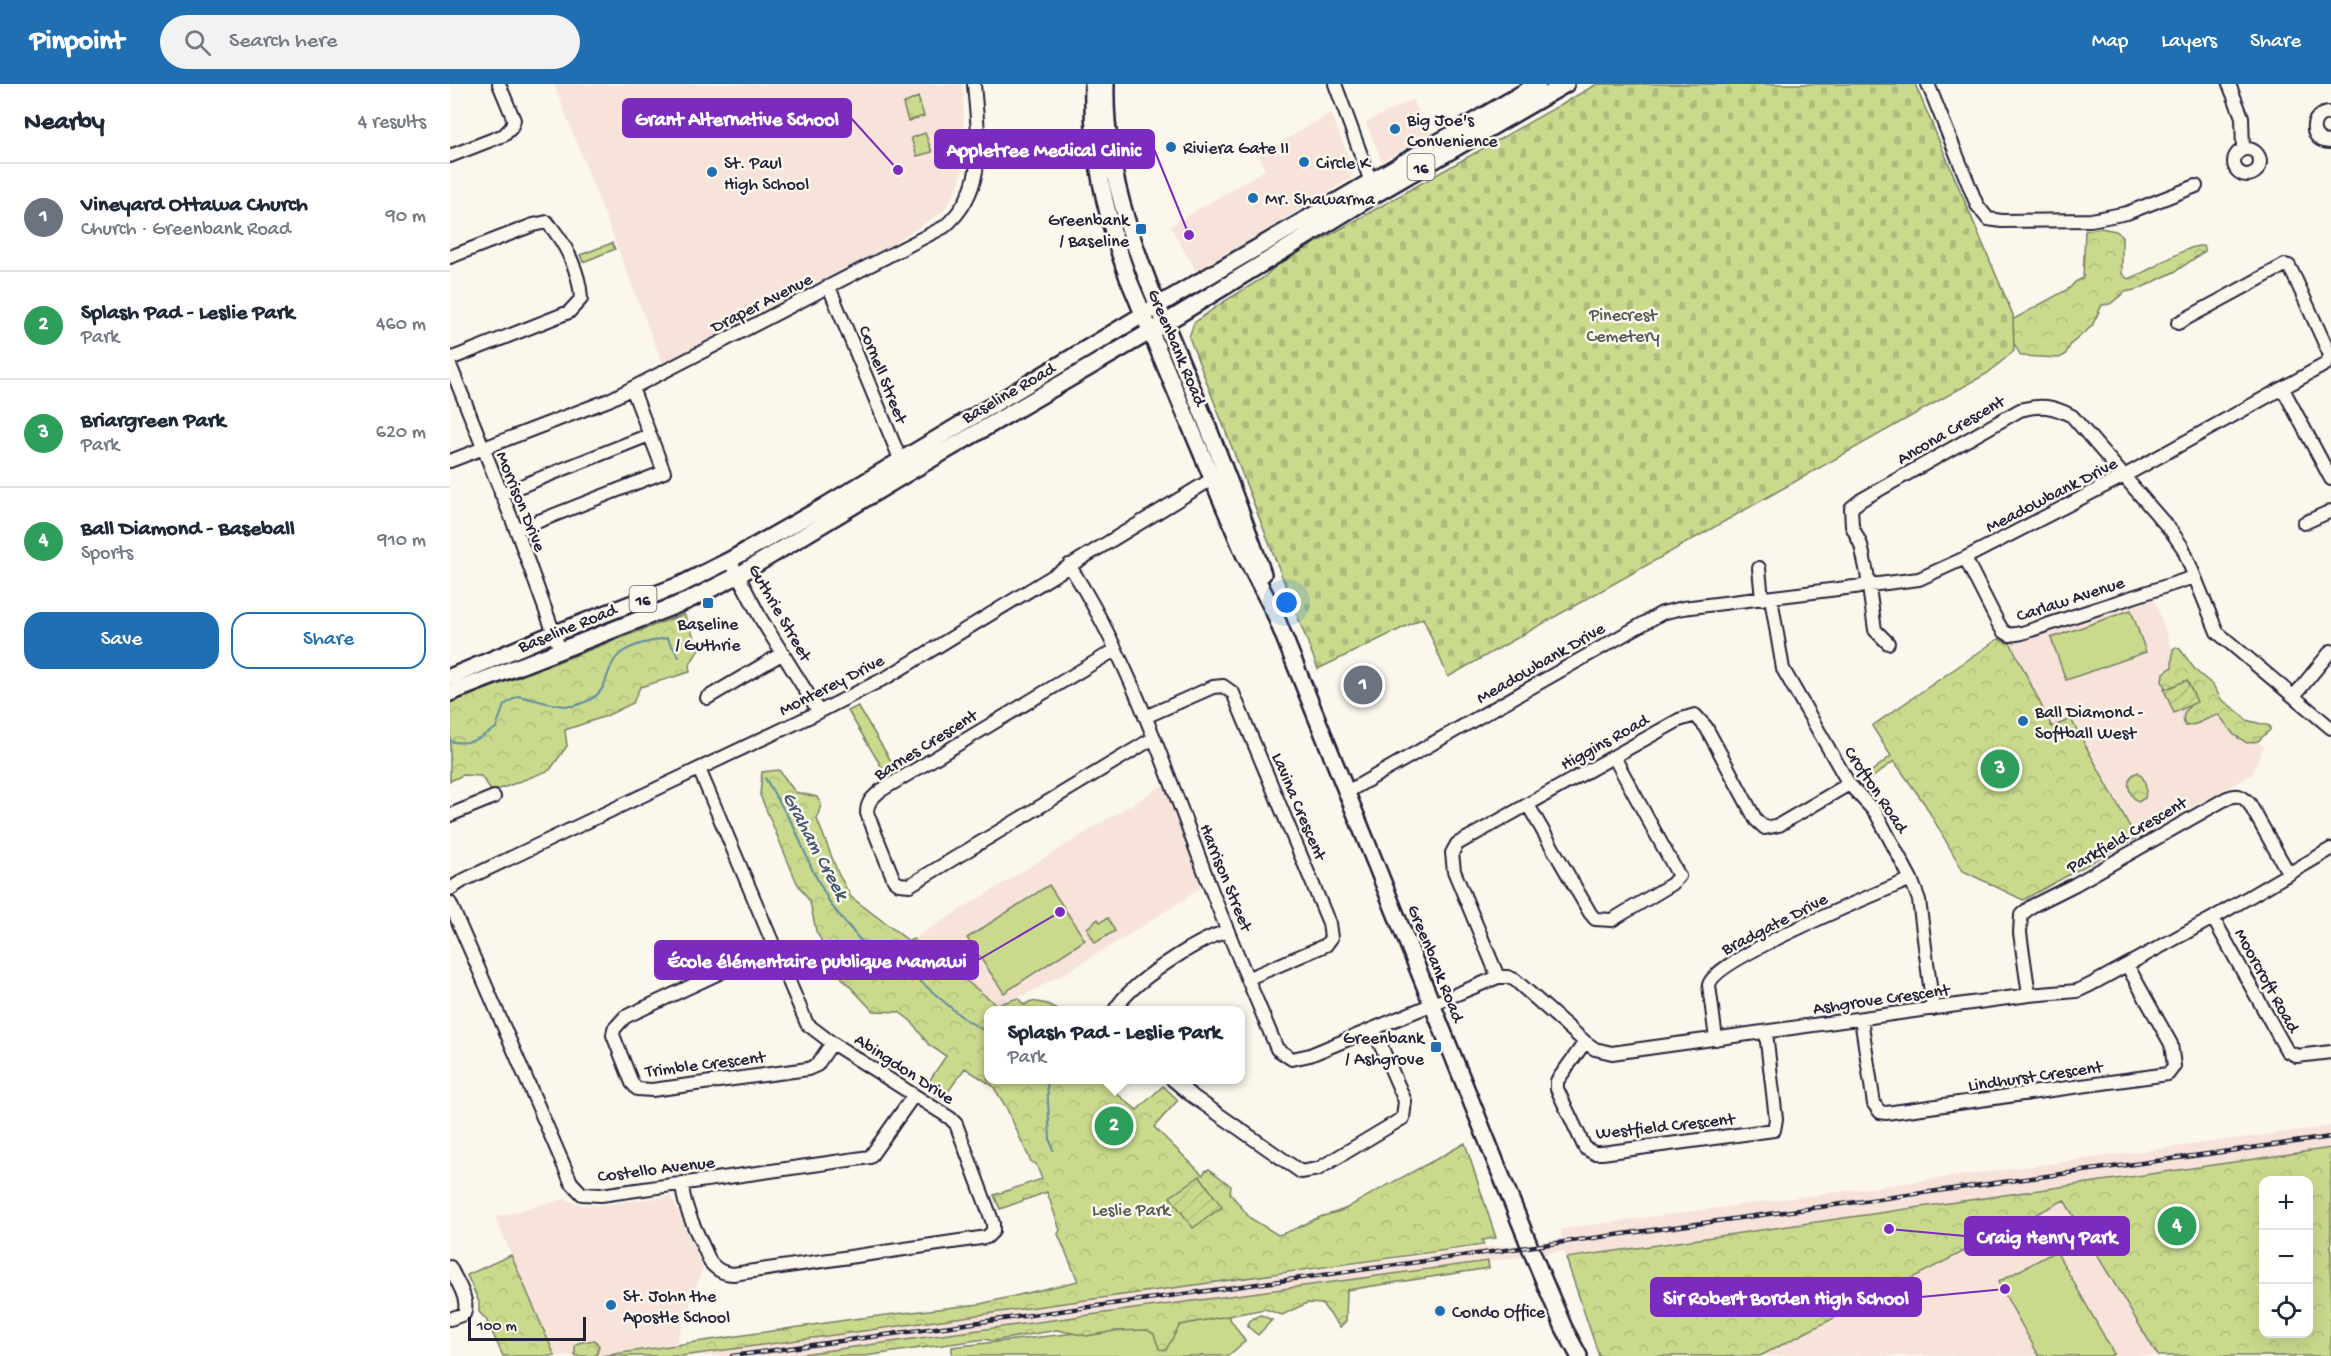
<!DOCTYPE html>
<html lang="en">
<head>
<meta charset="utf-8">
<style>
  :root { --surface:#fff; --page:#f2f2f3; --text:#1f2937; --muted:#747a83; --line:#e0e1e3; --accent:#1f6fb2 }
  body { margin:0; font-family:"Gochi Hand",sans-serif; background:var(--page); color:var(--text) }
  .controls { position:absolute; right:18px; bottom:18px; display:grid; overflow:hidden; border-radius:12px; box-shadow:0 6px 24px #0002 }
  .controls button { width:54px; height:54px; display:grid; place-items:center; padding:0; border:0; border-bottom:2px solid var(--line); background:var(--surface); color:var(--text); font:30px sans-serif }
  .scale { position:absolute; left:18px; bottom:15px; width:118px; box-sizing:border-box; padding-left:6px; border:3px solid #22223b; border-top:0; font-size:16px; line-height:21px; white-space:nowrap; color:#22223b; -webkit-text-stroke:4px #fbf7ec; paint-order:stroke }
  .you { position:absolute; left:837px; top:519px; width:21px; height:21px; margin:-15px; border:4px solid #fff; border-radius:50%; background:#1a73e8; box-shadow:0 0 0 9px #1a73e833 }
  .badge { display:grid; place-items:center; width:39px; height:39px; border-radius:50%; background:var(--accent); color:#fff; font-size:20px; font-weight:700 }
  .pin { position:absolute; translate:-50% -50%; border:3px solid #fff; box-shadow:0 2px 6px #0006 }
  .popup { position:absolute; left:534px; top:922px; width:261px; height:78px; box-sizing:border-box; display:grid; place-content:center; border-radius:12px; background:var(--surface); filter:drop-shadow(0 2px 4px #0005); font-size:20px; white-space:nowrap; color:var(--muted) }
  .popup b { font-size:22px; color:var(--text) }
  .popup::after { content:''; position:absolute; left:50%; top:100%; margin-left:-12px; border:12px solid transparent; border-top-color:var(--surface) }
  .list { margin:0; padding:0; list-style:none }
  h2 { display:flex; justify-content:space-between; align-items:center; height:78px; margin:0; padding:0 24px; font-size:26px }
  h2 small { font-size:20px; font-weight:400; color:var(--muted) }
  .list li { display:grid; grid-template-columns:39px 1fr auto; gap:18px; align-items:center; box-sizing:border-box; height:108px; padding:0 24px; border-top:2px solid var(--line) }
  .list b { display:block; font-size:22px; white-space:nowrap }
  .list p { margin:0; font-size:20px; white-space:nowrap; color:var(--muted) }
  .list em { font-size:20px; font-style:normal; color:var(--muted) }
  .actions { display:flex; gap:12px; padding:18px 24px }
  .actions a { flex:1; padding:14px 0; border:2px solid var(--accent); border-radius:18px; text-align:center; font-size:21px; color:var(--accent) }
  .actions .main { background:var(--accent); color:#fff }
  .icon { flex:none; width:33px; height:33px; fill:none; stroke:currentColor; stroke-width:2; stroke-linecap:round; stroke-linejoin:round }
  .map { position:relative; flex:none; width:1881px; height:1272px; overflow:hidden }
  header { display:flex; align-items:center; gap:36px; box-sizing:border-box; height:84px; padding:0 30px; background:var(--accent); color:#fff }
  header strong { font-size:28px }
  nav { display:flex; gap:33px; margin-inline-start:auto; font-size:21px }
  .search { width:420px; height:54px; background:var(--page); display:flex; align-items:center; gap:15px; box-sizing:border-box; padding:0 21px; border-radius:33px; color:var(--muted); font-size:22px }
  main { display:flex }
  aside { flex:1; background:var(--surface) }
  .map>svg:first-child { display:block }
</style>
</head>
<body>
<header>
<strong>Pinpoint</strong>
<div class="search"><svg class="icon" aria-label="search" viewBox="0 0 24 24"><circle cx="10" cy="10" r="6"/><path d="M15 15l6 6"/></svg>Search here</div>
<nav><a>Map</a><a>Layers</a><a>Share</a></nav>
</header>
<main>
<aside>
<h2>Nearby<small>4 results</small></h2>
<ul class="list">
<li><span class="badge" style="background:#6b7280">1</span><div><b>Vineyard Ottawa Church</b><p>Church · Greenbank Road</p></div><em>90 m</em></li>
<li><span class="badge" style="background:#2e9e5b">2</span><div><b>Splash Pad - Leslie Park</b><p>Park</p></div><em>460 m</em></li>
<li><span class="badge" style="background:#2e9e5b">3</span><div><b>Briargreen Park</b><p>Park</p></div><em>620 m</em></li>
<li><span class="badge" style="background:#2e9e5b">4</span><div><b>Ball Diamond - Baseball</b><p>Sports</p></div><em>910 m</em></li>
</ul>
<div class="actions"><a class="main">Save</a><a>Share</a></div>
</aside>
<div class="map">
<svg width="1881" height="1272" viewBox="0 0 1881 1272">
  <defs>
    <pattern id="forest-crowns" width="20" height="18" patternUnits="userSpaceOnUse" patternTransform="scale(1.5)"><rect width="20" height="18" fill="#cada8d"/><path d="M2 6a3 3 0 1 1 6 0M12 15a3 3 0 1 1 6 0" fill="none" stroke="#adbb7b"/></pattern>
    <pattern id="cemetery-stones" width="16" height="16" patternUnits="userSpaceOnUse" patternTransform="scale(1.5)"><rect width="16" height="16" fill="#cada8d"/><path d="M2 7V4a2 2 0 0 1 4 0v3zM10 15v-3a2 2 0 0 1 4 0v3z" fill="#adbb7b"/></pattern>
    <pattern id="garden-furrows" width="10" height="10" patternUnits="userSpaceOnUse" patternTransform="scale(1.5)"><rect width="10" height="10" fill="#cada8d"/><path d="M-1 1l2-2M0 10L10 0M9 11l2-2" fill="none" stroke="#adbb7b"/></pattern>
  </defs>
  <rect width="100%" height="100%" fill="#fbf7ec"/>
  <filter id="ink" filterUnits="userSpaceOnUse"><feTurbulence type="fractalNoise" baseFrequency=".0167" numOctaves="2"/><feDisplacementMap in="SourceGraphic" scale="12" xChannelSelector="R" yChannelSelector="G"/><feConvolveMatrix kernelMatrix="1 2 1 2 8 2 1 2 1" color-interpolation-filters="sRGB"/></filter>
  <g filter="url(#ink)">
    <path fill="#f7e3da" d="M104 0H513L515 72 509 100 495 126 418 176 213 281Z
      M962 16 981 50 932 77 916 38Z
      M881 29 904 87 901 94 842 131 746 187 720 142 815 86 809 71Z
      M1704 515 1732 593 1769 627 1814 663 1801 691 1686 754 1621 635 1602 643 1561 560Z
      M713 701 746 783 750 805 677 852 610 892 568 914 547 921 463 855Z
      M1881 1042V1064L1116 1174 1114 1167 337 1272H232L1037 1163H1049L1112 1155 1111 1145Z
      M221 1112 253 1184 226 1259 153 1272H105L45 1133 114 1115 133 1121H150Z
      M1614 1116 1709 1272H1310Z"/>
    <path fill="#cada8d" stroke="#767e64" stroke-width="1.5" d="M162 159 165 165 133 178 130 171Z
      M1681 526 1696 568 1616 596 1601 554Z
      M408 622 447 687 437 692 398 627Z
      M599 801 635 856 554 909 517 854Z
      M1606 1167 1664 1270 1660 1272H1589L1548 1198Z
      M778 1232 795 1257 778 1272H502V1263Z"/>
    <path fill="url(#forest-crowns)" stroke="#767e64" stroke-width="1.5" fill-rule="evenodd" d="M468 13 474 32 458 37 453 20Z
      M475 49 482 68 467 72 461 54Z
      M1650 144 1666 147 1672 152V190L1678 195C1696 191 1742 156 1755 163V167L1726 187 1689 205 1675 208 1660 220 1652 221 1642 242 1621 260 1615 271 1609 274 1571 272 1558 249 1562 236 1620 204 1625 198 1633 194 1635 147Z
      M234 530 249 565 239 582 240 588 190 603 183 619 156 632 115 646 117 662 100 686 42 708 31 692 13 691 0 697V619Z
      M1548 555 1561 560 1602 643 1621 635 1686 754 1573 816 1513 787 1474 719 1444 677 1415 699 1412 695 1441 672 1422 642Z
      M1726 563 1730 565 1746 587 1763 601 1771 615 1791 630 1796 636 1820 642V646L1808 657 1797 659 1784 651 1769 631C1757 633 1748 642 1735 642 1732 634 1733 629 1739 623 1734 611 1727 608 1715 604L1712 597 1713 590 1722 583 1723 565Z
      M329 686 345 708 367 713 371 720 367 735 388 789 401 813 459 857 463 855 547 921 568 914 574 921 581 917 598 920 608 926H538V996H650L687 1026 713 1002 728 1016 704 1043 753 1091 755 1087 759 1085 781 1102 780 1109 800 1134 828 1151C844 1147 856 1139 870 1133 879 1130 889 1128 897 1124 935 1101 976 1082 1015 1059L1046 1154 1032 1156 1034 1161 232 1272H151L403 1235 530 1220 628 1197 608 1150 610 1146 597 1108 550 1125 544 1111 592 1095 586 1080 581 1078 556 1023 543 1002 515 984 492 1016 475 1003 496 972 479 961 461 937 449 928 423 927 392 894 366 847 360 818 347 799 310 711 312 688Z
      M1688 688C1696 696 1697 703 1695 714L1688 718C1678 710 1673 694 1688 688Z
      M658 834 665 847 645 859 637 844 648 835 650 838Z
      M1881 1064V1272H1708L1614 1116 1310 1272H1149L1116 1174ZM1814 1096H1858V1250H1814Z
      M61 1171 105 1272H53L36 1235 29 1228V1218L17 1191Z
      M1038 1177 1039 1184 897 1206 896 1237 890 1243 872 1220 857 1219 832 1231 815 1225 730 1241 716 1266 709 1265 704 1250 697 1246 665 1247 637 1252 607 1246 542 1257 535 1255 415 1272H337Z
      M811 1231 822 1236 808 1251 798 1243V1239L802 1235Z
      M145 1256 149 1262 147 1270 144 1272H125V1262L128 1259Z"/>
    <path fill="url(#cemetery-stones)" stroke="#767e64" stroke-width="1.5" d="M1147 0H1465L1563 231 1564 267 1538 289 998 593 973 534 868 585 739 253 744 239 770 220 813 194 827 181Z"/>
    <path fill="url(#garden-furrows)" stroke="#767e64" stroke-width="1.5" d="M1737 596 1747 618 1724 629 1714 606Z
      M750 1092 772 1123 743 1144 720 1113Z"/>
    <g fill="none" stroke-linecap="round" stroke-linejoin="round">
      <path stroke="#5f8da1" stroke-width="2" d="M0 657C19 662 30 654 46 644L54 621 68 612C85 615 104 623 122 622 126 622 131 619 135 618 160 608 153 591 166 574 176 561 202 557 217 554L229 573
        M315 694 344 743 363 787 381 821 410 856 457 886 513 934 538 949
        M597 996 600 1056 603 1066"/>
      <defs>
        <path id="minor" d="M885 0 924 106
          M1478 0 1527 121 1538 135 1552 137 1641 136 1677 129 1746 102
          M1779 0 1792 33 1793 65
          M1881 29C1858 28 1858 59 1881 58
          M1784 78a13 13 0 1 1 26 0a13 13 0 1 1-26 0Z
          M0 72 54 51 61 44 64 36 49 0
          M0 173 83 141 97 138C115 158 130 188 131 215L119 228 0 275
          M379 203 453 382
          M0 281 69 453 110 566
          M1833 305 1881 395
          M0 377 159 316 494 143C539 105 528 52 524 0
          M51 410 199 351
          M1854 439 1881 427
          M66 446 214 388 182 304
          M1515 474 1548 539 1553 547 1560 551 1572 549 1744 493
          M280 476 311 535 369 628
          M619 481C680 575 718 692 758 797 779 853 804 909 827 965L842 975 860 971 1048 893H1058L1065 896 1135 958 1145 965 1162 969 1579 911 1627 907 1640 901 1763 834 1881 765
          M1309 484 1312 515
          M1321 514 1333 585 1399 700 1426 729 1461 795 1469 816 1483 925
          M1438 559 1425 546 1417 489 1411 461 1402 442 1401 424 1411 416 1570 326C1591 320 1603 322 1622 332L1722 448 1733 464 1767 548 1881 644
          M665 566 430 707C422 714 417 718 417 729L444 796 449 800 460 801 702 655
          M1844 612 1881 567
          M257 614 333 569
          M695 633 763 603 773 602 783 609 879 839 881 854 876 861 799 894
          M897 708 1212 529 1233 524 1469 495 1515 474 1674 392 1876 280 1880 271 1845 194 1839 182 1835 181 1728 239
          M1078 721 1140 829 1145 835 1162 836 1222 800 1229 792 1164 673
          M0 731 44 713
          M0 805 14 796 369 628 439 592 762 395
          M0 819 121 1098 132 1110 151 1111 420 1073 464 1011
          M1763 834 1837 967 1847 972 1881 968
          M325 863 175 933 164 945 163 951 182 999 187 1005 202 1006 358 985 367 981 382 959
          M1048 893 1004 787 1002 769 1007 760 1229 636 1245 631 1256 643 1306 736 1315 744 1329 741 1399 700
          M1579 911 1570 849 1571 831 1582 822 1624 801 1777 714C1787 710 1791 711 1799 719L1839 790
          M665 926C680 899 748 855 778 847
          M1411 935 1424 1020 1430 1028 1436 1029 1718 990 1724 982 1721 960 1677 881
          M1266 955 1259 901C1265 874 1429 809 1461 795
          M1135 958 1107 997V1005L1135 1064 1144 1069H1152L1324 1046 1326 1035 1316 949
          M723 996 741 1011 851 1088 868 1085 953 1034 955 1017 924 946
          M232 1099C233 1126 250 1153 260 1178 267 1186 272 1189 283 1190L537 1153 543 1147V1139L506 1040 500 1034 382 959 357 940 249 685
          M0 1183C6 1197 20 1215 14 1230L0 1235"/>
        <path id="major" d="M643 0C641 69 655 129 678 194L794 470 824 528 1086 1178 1114 1244 1129 1272
          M656 0C653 106 701 204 740 299 766 362 791 426 813 490
          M0 593 95 553 232 500 280 476 373 423 714 218 1088 0
          M0 609 237 517 287 492 456 390 715 239 926 110 1116 0"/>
      </defs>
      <use href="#minor" stroke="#22223b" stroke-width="16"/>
      <use href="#major" stroke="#22223b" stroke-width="20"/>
      <use href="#minor" stroke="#fbf7ec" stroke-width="12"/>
      <use href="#major" stroke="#fbf7ec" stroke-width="15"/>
      <defs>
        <path id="rail" d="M282 1272 1881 1053"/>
      </defs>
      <use href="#rail" stroke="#22223b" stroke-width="4.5"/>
      <use href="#rail" stroke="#fbf7ec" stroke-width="2" stroke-dasharray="7" stroke-linecap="butt"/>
    </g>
  </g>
  <g fill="#1f6fb2" stroke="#fbf7ec" stroke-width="2">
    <circle cx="945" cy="45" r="6"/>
    <circle cx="721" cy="63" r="6"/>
    <circle cx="854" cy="78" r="6"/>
    <circle cx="262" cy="88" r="6"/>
    <circle cx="803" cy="114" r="6"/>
    <rect x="685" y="139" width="12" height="12" rx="3"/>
    <rect x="252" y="513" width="12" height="12" rx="3"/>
    <circle cx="1573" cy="637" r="6"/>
    <rect x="980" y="957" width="12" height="12" rx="3"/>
    <circle cx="161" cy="1221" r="6"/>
    <circle cx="990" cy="1227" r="6"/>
  </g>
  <g text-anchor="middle" stroke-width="5" stroke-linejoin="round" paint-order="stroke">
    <g fill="#fbf7ec" stroke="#636270" stroke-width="1.5">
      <rect x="957.5" y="70" width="27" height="26" rx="4.5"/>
      <rect x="179.5" y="502" width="27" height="26" rx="4.5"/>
    </g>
    <g font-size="16" font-weight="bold" fill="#22223b">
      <text x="971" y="89">16</text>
      <text x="193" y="521">16</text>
    </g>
    <g font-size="18" fill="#22223b" stroke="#fbf7ec" text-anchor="start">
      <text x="957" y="41">Big Joe's<tspan x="957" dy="21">Convenience</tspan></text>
      <text x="733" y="69">Riviera Gate II</text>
      <text x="274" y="84">St. Paul<tspan x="274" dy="21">High School</tspan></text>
      <text x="866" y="84">Circle K</text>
      <text x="815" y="120">Mr. Shawarma</text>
      <text x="679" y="141" text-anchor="end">Greenbank<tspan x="679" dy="21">/ Baseline</tspan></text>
      <text x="258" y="545" text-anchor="middle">Baseline<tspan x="258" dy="21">/ Guthrie</tspan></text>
      <text x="1585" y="633">Ball Diamond -<tspan x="1585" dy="21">Softball West</tspan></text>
      <text x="974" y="959" text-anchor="end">Greenbank<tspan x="974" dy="21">/ Ashgrove</tspan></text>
      <text x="173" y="1217">St. John the<tspan x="173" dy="21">Apostle School</tspan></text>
      <text x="1002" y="1233">Condo Office</text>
    </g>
    <g font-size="18" fill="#22223b" stroke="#fbf7ec">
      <text transform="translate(311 218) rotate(-27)" y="6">Draper Avenue</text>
      <text transform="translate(728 263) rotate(67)" y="6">Greenbank Road</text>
      <text transform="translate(434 290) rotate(68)" y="6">Cornell Street</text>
      <text transform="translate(558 308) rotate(-30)" y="6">Baseline Road</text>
      <text transform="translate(1500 345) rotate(-30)" y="6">Ancona Crescent</text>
      <text transform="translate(1601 410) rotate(-27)" y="6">Meadowbank Drive</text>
      <text transform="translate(72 417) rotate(68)" y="6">Morrison Drive</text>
      <text transform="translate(1620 514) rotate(-18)" y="6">Carlaw Avenue</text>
      <text transform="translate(331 528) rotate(60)" y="6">Guthrie Street</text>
      <text transform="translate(117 543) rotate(-22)" y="6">Baseline Road</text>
      <text transform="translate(1090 578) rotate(-30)" y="6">Meadowbank Drive</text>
      <text transform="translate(381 600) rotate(-27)" y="6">Monterey Drive</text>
      <text transform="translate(1154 657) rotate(-29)" y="6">Higgins Road</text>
      <text transform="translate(475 660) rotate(-32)" y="6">Barnes Crescent</text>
      <text transform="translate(1427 705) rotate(56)" y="6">Crofton Road</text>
      <text transform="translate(850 722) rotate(67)" y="6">Lavina Crescent</text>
      <text transform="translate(1676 750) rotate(-30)" y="6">Parkfield Crescent</text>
      <text transform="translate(777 793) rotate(68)" y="6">Harrison Street</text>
      <text transform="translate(1324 839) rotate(-27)" y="6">Bradgate Drive</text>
      <text transform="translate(987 879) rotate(68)" y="6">Greenbank Road</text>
      <text transform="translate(1818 896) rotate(61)" y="6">Moorcroft Road</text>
      <text transform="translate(1431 914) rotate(-8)" y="6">Ashgrove Crescent</text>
      <text transform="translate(255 979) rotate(-7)" y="6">Trimble Crescent</text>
      <text transform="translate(455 984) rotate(33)" y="6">Abingdon Drive</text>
      <text transform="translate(1585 991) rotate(-8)" y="6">Lindhurst Crescent</text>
      <text transform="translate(1215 1041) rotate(-6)" y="6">Westfield Crescent</text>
      <text transform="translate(206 1084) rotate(-7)" y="6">Costello Avenue</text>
    </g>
    <g font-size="18" fill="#545954" stroke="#fbf7ec">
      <text x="1173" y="236">Pinecrest<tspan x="1173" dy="21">Cemetery</tspan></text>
      <text x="681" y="1131">Leslie Park</text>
    </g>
    <g font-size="20" font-style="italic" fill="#40586e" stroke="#fbf7ec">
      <text transform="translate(367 761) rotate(62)" y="7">Graham Creek</text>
    </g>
  </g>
  <path fill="none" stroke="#7b2cbf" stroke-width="2" d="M448 86L401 34M739 151L704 65M610 828L528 876M1439 1145L1515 1152M1555 1205L1471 1213"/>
  <g fill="#7b2cbf" stroke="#fbf7ec" stroke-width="2">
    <circle cx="448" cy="86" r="6"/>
    <circle cx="739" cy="151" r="6"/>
    <circle cx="610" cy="828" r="6"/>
    <circle cx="1439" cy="1145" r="6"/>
    <circle cx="1555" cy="1205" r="6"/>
  </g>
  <g fill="#7b2cbf" stroke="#7b2cbf" stroke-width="2">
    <rect x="173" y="15" width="228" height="38" rx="6"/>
    <rect x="485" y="46" width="219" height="38" rx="6"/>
    <rect x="205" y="857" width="323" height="38" rx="6"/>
    <rect x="1515" y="1133" width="164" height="38" rx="6"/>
    <rect x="1201" y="1194" width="270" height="38" rx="6"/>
  </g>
  <g font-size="20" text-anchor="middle" font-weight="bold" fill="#fff">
    <text x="287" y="41">Grant Alternative School</text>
    <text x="594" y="72">Appletree Medical Clinic</text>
    <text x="367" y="883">École élémentaire publique Mamawi</text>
    <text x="1597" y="1159">Craig Henry Park</text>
    <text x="1336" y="1220">Sir Robert Borden High School</text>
  </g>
</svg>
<div class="controls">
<button>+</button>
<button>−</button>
<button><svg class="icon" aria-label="locate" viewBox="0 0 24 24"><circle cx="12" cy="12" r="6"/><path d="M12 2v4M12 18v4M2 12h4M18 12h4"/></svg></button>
</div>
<div class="scale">100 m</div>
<div class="you"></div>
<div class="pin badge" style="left:913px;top:601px;background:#6b7280">1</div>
<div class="pin badge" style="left:664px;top:1042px;background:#2e9e5b">2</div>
<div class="popup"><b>Splash Pad - Leslie Park</b>Park</div>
<div class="pin badge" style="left:1550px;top:685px;background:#2e9e5b">3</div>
<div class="pin badge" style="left:1727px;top:1142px;background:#2e9e5b">4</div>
</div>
</main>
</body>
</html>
